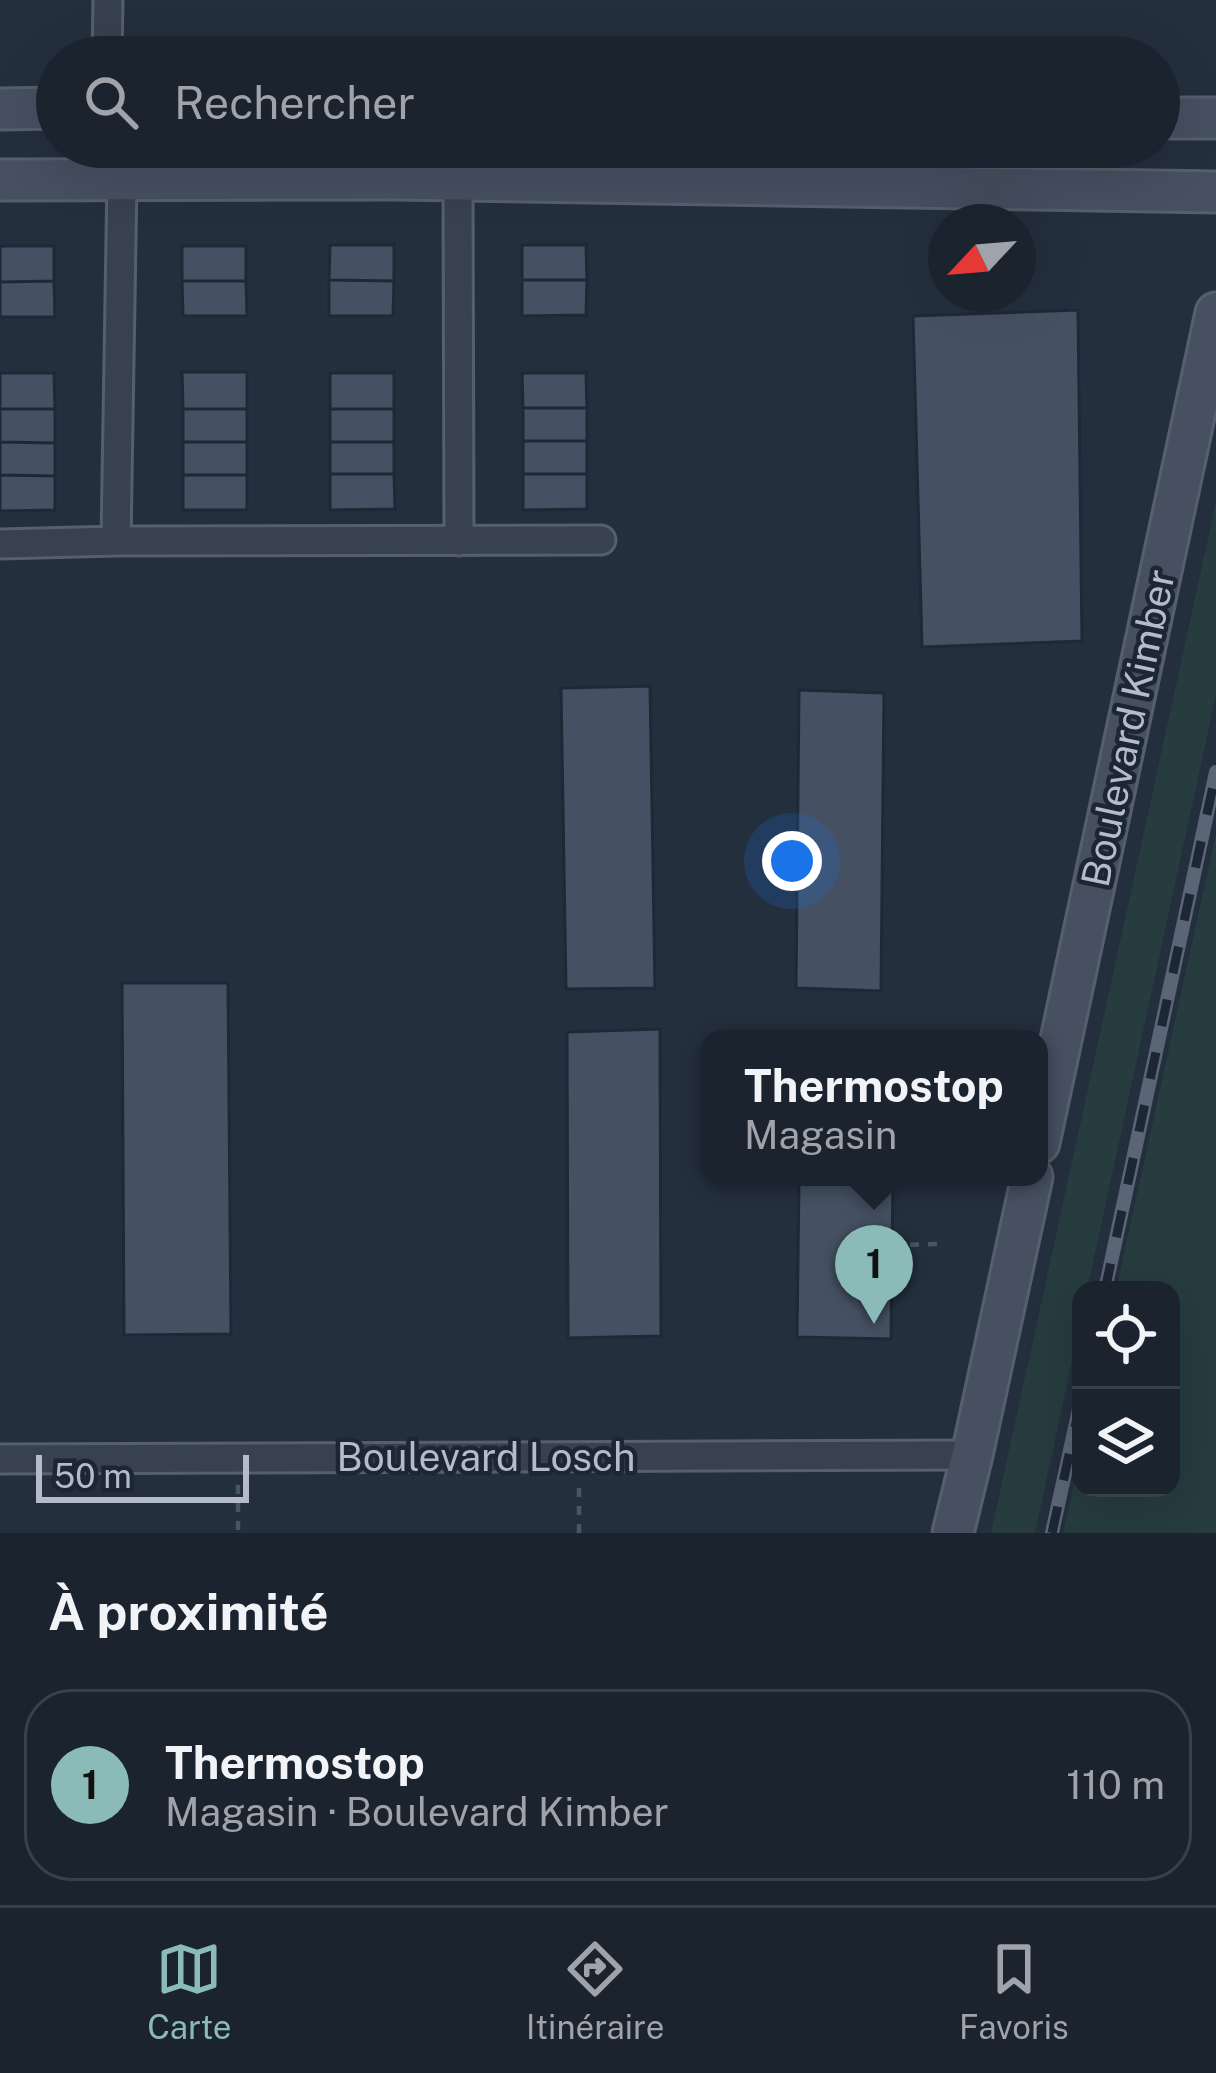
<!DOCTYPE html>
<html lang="fr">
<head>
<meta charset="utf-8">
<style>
  :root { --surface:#1b232e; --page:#282f3a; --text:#f1f3f6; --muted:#a0a4aa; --line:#39404a; --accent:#8bbbb9 }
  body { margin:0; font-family:"Public Sans",sans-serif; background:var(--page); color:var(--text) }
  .controls { position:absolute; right:36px; bottom:36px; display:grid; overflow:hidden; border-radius:24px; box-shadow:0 12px 48px #0002 }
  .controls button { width:108px; height:108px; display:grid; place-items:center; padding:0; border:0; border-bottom:3px solid var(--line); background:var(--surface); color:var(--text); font:60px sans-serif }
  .compass { position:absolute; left:928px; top:204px; width:108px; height:108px; border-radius:50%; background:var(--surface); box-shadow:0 12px 48px #0002; rotate:244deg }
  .scale { position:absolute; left:36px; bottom:30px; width:213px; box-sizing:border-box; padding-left:12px; border:6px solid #b4bcc9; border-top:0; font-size:33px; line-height:42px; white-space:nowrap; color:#b4bcc9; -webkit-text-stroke:9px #1d2633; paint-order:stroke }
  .you { position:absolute; left:792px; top:861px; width:42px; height:42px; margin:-30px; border:9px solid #fff; border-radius:50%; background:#1a73e8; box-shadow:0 0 0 18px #1a73e833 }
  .badge { display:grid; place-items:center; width:78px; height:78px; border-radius:50%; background:var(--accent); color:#111; font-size:39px; font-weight:700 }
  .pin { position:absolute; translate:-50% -99px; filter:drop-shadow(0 3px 6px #0008) }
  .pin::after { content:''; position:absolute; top:63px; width:42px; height:36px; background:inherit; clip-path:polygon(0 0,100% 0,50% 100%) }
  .popup { position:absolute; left:700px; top:1030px; width:348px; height:156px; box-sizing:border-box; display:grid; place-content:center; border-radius:24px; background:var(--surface); filter:drop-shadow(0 3px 9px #0005); font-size:39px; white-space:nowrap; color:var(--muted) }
  .popup b { font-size:45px; color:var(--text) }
  .popup::after { content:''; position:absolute; left:50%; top:100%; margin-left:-24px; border:24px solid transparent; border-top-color:var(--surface) }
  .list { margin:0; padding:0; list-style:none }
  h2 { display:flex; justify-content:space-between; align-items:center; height:156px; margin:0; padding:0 48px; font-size:51px }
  h2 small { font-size:39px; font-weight:400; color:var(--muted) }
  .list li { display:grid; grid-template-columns:78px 1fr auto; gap:36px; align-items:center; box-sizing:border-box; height:192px; margin:0 24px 24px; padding:0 24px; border:3px solid var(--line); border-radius:48px }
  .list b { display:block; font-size:45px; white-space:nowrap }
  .list p { margin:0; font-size:39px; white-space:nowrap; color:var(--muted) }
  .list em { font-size:39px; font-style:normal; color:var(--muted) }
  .icon { flex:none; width:66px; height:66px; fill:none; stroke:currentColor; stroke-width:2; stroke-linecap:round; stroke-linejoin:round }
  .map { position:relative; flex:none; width:1216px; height:1533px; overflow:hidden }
  .search { position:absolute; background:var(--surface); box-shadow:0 12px 48px #0002; left:36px; right:36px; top:36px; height:132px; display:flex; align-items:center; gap:30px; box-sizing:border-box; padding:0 42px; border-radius:66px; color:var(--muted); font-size:45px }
  .sheet { height:372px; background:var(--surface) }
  nav { display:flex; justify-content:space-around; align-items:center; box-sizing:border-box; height:168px; border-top:3px solid var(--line); background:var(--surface); font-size:33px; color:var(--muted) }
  nav a { display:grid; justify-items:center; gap:6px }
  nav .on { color:var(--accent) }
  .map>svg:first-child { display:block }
</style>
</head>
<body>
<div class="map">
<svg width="1216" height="1533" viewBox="0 0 1216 1533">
  <rect width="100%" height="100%" fill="#242f3e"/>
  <path fill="#263c3f" d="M1216 502V695L1087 1290H1081V1319L1035 1533H991Z
    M1216 834V1533H1063L1081 1451V1488H1171V1290H1116Z"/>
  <path fill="#455162" stroke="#1f2835" stroke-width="3" d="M330 245H394V281L329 280Z
    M522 245H586L587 280H522Z
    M0 246H54V281L0 282Z
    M182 246H246V281H182Z
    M329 280 394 281 393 316H329Z
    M522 280H587L586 315 522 316Z
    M54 281 55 317H0V282Z
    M182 281H246L247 316H183Z
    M1078 310 1082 641 922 647 913 316Z
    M182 372H247V409H183Z
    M0 373H54L55 409H0Z
    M330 373H394V409H330Z
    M522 373H586L587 408H523Z
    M523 408H587V441H523Z
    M0 409H55V443L0 442Z
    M183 409H247V442H183Z
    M330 409H394V442H330Z
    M523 441H587V474H523Z
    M0 442 55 443V476L0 475Z
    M183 442H247V475H183Z
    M330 442H394V474H330Z
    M330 474H394L395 509 330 510Z
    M523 474H587V509L523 510Z
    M0 475 55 476V510L0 511Z
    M183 475H247V510H183Z
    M650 686 655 988 566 989 561 688Z
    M799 690 884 693 881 991 796 988Z
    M122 983H228L231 1334 124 1335Z
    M660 1029 661 1336 568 1338 567 1032Z
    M894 1032V1039H801V1035Z
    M799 1177H893L891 1339 797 1337Z"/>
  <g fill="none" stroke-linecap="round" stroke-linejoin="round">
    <defs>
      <path id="street" d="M107 57 108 0
        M105 179 106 147
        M458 180 459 541
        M116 541 122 179
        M0 544 116 541 601 540
        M0 1459 972 1455"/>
      <path id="secondary" d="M0 109 57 108
        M1159 118H1216
        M0 180 394 179 1216 192
        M1039 1143 1216 313
        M953 1533 972 1455 1032 1177"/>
    </defs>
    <use href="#street" stroke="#565f6c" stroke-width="33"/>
    <use href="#secondary" stroke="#565f6c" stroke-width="45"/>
    <path stroke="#44595c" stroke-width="4.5" stroke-dasharray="9 9" stroke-linecap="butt" d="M892 1245 943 1244
      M238 1485V1533
      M579 1533V1485"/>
    <use href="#street" stroke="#38414e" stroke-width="27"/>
    <use href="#secondary" stroke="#465061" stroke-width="39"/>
    <defs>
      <path id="rail" d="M1105 1290 1216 772
        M1052 1533 1081 1400"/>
    </defs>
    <use href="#rail" stroke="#5a6575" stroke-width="14"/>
    <use href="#rail" stroke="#1d2633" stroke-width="9" stroke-dasharray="27" stroke-linecap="butt"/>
  </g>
  <g text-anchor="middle" stroke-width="9" stroke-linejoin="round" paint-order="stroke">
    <g font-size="39" fill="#b4bcc9" stroke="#1d2633">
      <text transform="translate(1128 728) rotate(-78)" y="14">Boulevard Kimber</text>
      <text x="486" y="1471">Boulevard Losch</text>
    </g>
  </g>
</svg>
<div class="controls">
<button><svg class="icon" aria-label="locate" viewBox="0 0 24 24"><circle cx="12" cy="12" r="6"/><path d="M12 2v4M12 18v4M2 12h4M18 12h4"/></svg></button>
<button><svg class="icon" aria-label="layers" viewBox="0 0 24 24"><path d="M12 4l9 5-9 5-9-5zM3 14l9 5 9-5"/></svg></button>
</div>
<svg class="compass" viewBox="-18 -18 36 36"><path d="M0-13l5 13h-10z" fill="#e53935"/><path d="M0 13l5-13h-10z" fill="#a0a4aa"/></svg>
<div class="scale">50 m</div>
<div class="you"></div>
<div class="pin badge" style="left:874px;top:1324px">1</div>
<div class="popup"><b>Thermostop</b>Magasin</div>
<div class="search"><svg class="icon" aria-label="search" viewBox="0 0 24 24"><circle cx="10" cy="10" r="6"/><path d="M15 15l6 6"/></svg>Rechercher</div>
</div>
<section class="sheet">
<h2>À proximité<small></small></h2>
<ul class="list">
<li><span class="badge">1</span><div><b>Thermostop</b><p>Magasin · Boulevard Kimber</p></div><em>110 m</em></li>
</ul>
</section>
<nav>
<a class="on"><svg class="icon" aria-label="map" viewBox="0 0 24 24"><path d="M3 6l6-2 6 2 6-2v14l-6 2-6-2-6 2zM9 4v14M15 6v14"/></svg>Carte</a>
<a><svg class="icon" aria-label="directions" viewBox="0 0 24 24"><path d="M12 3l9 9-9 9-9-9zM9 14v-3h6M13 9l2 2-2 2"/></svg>Itinéraire</a>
<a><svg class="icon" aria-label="saved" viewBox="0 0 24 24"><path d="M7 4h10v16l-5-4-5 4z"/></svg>Favoris</a>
</nav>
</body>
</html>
